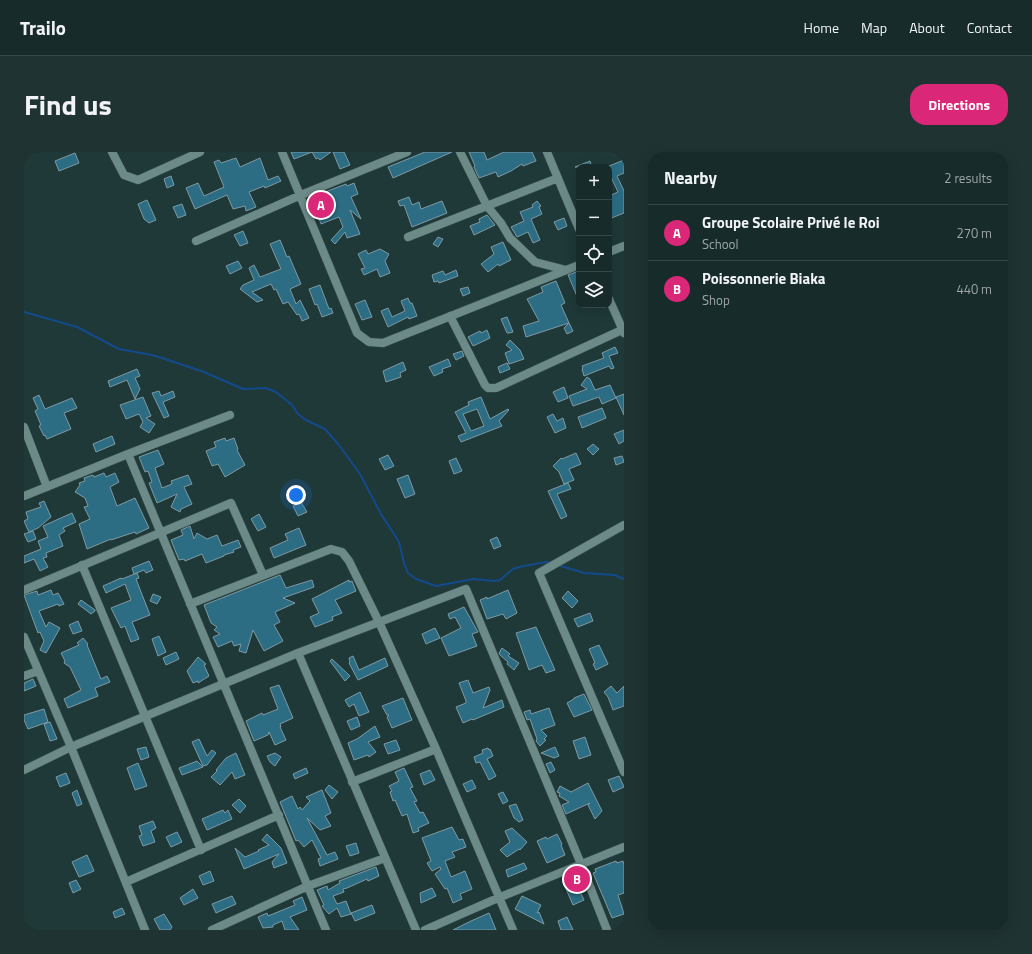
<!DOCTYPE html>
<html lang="en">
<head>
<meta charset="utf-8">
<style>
  :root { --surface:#162b2a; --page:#1f3332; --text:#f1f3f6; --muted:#9ea7a8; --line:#354747; --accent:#db2777 }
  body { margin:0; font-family:"Titillium Web",sans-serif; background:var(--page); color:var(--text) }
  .controls { position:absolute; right:12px; top:12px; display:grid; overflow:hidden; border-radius:8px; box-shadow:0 4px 16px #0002 }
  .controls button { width:36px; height:36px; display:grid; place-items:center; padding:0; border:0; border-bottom:1px solid var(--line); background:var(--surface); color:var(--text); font:20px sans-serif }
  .you { position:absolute; left:272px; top:343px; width:14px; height:14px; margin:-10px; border:3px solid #fff; border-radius:50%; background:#1a73e8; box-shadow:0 0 0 6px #1a73e833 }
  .badge { display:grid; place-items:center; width:26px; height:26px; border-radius:50%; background:var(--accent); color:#fff; font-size:13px; font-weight:700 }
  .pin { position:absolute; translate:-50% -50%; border:2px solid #fff; box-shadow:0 1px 4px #0006 }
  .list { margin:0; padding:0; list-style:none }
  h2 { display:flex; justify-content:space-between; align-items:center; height:52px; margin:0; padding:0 16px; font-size:17px }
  h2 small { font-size:13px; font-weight:400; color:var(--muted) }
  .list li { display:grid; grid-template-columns:26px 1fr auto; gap:12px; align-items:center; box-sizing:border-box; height:56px; padding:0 16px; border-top:1px solid var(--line) }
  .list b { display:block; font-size:15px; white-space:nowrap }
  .list p { margin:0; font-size:13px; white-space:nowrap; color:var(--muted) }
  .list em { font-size:13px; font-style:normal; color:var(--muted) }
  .icon { flex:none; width:22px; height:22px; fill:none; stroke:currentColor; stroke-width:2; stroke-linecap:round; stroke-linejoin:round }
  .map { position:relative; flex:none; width:600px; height:778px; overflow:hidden; border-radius:16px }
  header { display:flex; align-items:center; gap:24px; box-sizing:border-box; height:56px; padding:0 20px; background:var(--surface); border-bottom:1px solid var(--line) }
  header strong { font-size:19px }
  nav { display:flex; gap:22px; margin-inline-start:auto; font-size:14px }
  .intro { display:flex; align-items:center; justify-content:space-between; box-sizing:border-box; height:96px; padding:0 24px }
  h1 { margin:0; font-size:28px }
  .button { padding:10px 18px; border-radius:16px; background:var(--accent); color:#fff; font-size:14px; font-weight:700 }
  main { display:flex; gap:24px; padding:0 24px }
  aside { flex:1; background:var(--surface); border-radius:16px; box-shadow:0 4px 16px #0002 }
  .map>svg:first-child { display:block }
</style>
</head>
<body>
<header>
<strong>Trailo</strong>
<nav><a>Home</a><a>Map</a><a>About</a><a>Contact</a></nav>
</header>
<div class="intro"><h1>Find us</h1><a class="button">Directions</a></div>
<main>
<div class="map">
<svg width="600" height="778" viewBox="0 0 600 778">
  <rect width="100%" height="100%" fill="#1e3938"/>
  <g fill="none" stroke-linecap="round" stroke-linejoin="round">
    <path stroke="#14498c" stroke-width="2" d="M0 160 53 175 95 197 128 203 138 206 180 220 219 237 242 236 252 240 268 253 274 262 282 268 301 277 315 293 336 322 357 362 375 390 380 411 384 421 392 427 412 434 449 427 470 429 476 428 489 417 495 415 522 410 527 411
      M534 413 560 421 591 423 600 427"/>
  </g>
  <path fill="#2c6d84" stroke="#7f99a4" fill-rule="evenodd" d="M267 0H307L296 8 294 6 292 7 288 0 270 7Z
    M309 0H320L326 13 316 17Z
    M401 0H428L369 26 364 15Z
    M445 0H460L463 8 480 0H508L512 9 499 14 498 12 487 19 474 25 472 20 455 26 450 15 451 14Z
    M51 1 55 11 35 19 31 9Z
    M212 6 216 15 236 6 244 28 254 24 257 29 241 36 240 34 225 40 232 55 222 59 221 54 209 57 203 43 171 57 162 36 174 31 180 44 200 35 190 10 195 8 197 11Z
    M600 8V21L593 24 600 39V61L585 67V44L594 40 585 21V14Z
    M566 9 568 15H551Z
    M147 24 150 33 143 36 140 27Z
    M330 31 334 42 327 45 337 67 326 58 336 82 323 86 321 80 311 92 307 88 319 75 315 65 297 72 289 51 304 46 301 40 322 32 323 34Z
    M385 45 388 53 395 50 397 57 418 49 423 61 388 75 380 53 376 54 374 49Z
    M123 48 132 68 125 71 120 67 114 52Z
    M513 49 517 54 515 55 518 62 507 67 516 88 509 91 504 80 493 85 487 75 500 69 496 60 509 55 508 53Z
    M158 52 162 63 154 66 149 55Z
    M463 63 471 73 450 83 446 74 456 70 455 67Z
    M540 66 543 74 534 78 530 70Z
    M219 79 224 91 216 94 210 83Z
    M414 85 419 87 414 95 409 92Z
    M256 88 263 105 265 104 277 132 266 137 272 152 276 148 285 166 278 169 275 162 273 163 264 150 259 152 252 137 250 138 247 132 228 140 239 148 233 150 216 137 219 133 230 128 225 116 230 113 236 125 257 117 246 92Z
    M479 90 487 108 475 114 474 112 464 120 457 112 470 102 467 95Z
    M356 97 365 102 361 109 366 121 356 125 353 117 340 123 337 117 341 116 334 102 342 98 344 102Z
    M214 109 218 116 206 122 202 114Z
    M432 118 434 124 415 131 414 129 410 130 408 123 419 119 421 123Z
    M555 119V149L544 123Z
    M532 129 541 151 537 153 545 171 502 185 499 174 515 169 503 147 519 140 517 135Z
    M296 133 305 157 307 156 309 161 298 165 293 152 291 153 285 137Z
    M444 135 446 141 439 144 436 137Z
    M384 146 386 151H388L393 164 385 167 384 165 364 175 357 159 364 156 368 165 381 159 377 149Z
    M341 148 348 165 338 168 331 152Z
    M483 165 489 180 485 181H483L477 167Z
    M545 171 549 179 543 182 540 176Z
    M463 178 466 186 449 194 444 185 456 179 457 181Z
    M486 188 496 198 500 207 485 212 481 201 488 198 482 193Z
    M591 195 594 201 585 204 590 216 587 217 585 214 560 224 558 217 559 216 558 214 580 206 578 201Z
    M438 199 440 204 432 208 429 202Z
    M424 207 427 214 418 217 419 220 410 224 405 215Z
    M379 210 382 218 376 221 377 225 362 230 359 219Z
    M483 211 486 217 476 221 474 215Z
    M113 217 116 224 111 226 116 237 111 247 103 228 86 235 84 229Z
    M563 225 566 227 571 238 586 233 592 246 578 252 575 245 549 254 545 244 563 237 557 233Z
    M540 235 544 246 534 250 529 240Z
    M135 239 137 244 149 239 151 245 139 250 145 264 140 266 128 241Z
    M600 242V263L592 245Z
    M15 243 21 257 48 246 53 256 40 261 47 277 23 287 21 283 20 284 15 274 17 273 11 259 14 257 9 246Z
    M119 245 127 264 122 266 131 272 125 281 116 275 119 270 115 262 102 267 96 253Z
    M457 245 466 267 484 257 485 258 475 269 478 274 437 290 434 284 442 281 431 260 445 253 444 250ZM453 257 460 274 447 279 439 262Z
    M578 256 582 266 558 276 554 265Z
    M529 262 533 269 539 266 542 276 531 281 523 265Z
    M600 278V289L595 292 590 282Z
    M88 284 91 292 72 300 69 292Z
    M201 286 202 289 210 286 214 297 213 298 221 313 201 325 194 312 188 314 182 299 192 295 190 290Z
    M569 292 575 297 569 303 563 297Z
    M134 298 140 312 131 316 138 336 148 332 147 329 164 323 168 332 160 335 168 352 157 357 156 360 147 355 153 342 133 351 125 331 128 330 124 319 121 320 115 305Z
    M552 301 557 312 545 317 550 328 540 332 535 320 529 314 537 306 538 307Z
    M364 303 370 314 361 318 355 307Z
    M598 304 600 310 592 313 590 306Z
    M432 306 438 319 430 322 425 309Z
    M80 321 82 325 91 321 95 330 86 335 93 354 111 346 125 376 112 382 111 380 87 388V387L63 397 55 372 66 367 60 355 64 354 61 346 51 340 56 333 55 331 61 329 60 326 69 323 70 325Z
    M384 323 391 342 381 346 373 327Z
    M544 331 547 337 533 342 543 364 537 367 524 339Z
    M20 349 27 365 14 376 5 380 0 369 4 367 2 360 17 355 15 351Z
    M277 350 283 360 274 364 269 354Z
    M48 361 52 370 39 376 41 379 35 383 39 394 22 401 23 405 19 406 24 415 16 419 10 407 0 411V404L17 397 14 389 24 385 19 374Z
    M235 362 242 375 234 379 227 367Z
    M166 374 170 387 173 381 183 387 193 383 198 394 214 388 217 395 209 398 210 400 200 403V404L182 411 178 402 161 409 160 407 155 408 147 388 159 383 157 378Z
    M275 376 282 393 250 406 246 396 264 388 261 382Z
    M9 379 12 387 4 390 0 382Z
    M473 385 477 394 470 397 466 388Z
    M125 409 129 418 122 421 120 418 110 422 108 416Z
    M113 421 115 426 112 427 126 463 108 470 115 487 107 490 101 474 97 476 87 456 107 448 101 432 82 441 79 434 97 426 98 427Z
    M256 423 262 436 288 428 290 435 259 446 271 451 251 460 256 470 250 473 259 489 240 499 229 478 222 501 215 499 217 492 210 494 208 489 194 495 189 485 196 482 190 478 193 475 187 471 180 453Z
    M325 428V430L328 429 332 439 311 448 318 461 308 465 309 468 291 475 286 465 295 461 288 447Z
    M27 438 29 443 34 441 40 452 35 454 34 452 15 459 22 475 25 470 36 476 22 501 16 498 20 489 16 480 14 481 0 443 13 439 14 443Z
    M484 438 493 461 482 467 479 462 463 467 456 448 463 445V447Z
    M544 439 554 449 548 456 538 446Z
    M129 442 137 445 133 452 126 449Z
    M57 448 71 458V459L67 462 54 452Z
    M440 455 454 480 448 482 453 494 425 504 417 486 437 476 431 465 426 467 424 462Z
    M566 461 569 469 554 475 550 467Z
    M54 469 58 479 49 482 45 473Z
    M512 475 531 518 522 521 518 513 505 518 492 481Z
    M411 476 416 486 402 492 398 482Z
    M135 484 142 500 134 504 128 487Z
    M59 486 64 492 63 493 77 527 83 524 86 530 71 536 74 544 44 556 40 547 57 538 46 515 40 511 41 509 37 501 55 493 53 491Z
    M575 493 584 512 572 518 569 512 571 511 565 497Z
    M478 496 486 502 484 504 495 511 490 518 483 512 484 510 476 503 475 501Z
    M152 500 155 507 142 513 139 506Z
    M329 504 335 518 361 506 364 514 334 528 325 511 326 510 325 506Z
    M174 505 182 512 180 513 185 524 174 531V529L169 531 163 519Z
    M308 507 326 524 321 529 306 509Z
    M9 527 12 534 0 539V531Z
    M444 528 449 541 465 535 466 538 459 556 478 548 480 555 449 568 448 567 439 571 432 555 442 551V549L435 531Z
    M255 533 269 566 256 572 257 575H256L262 588 251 593 245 580 244 583 230 589 222 569 238 561 239 563 254 557 246 536Z
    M587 534 593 541 600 534V554L589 558 584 545 580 540Z
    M336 540 345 560 335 564 330 552 325 555 321 548Z
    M560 542 568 558 550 565 543 551 550 547V546Z
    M379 546 388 568 368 576 363 565 365 563H363L358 554Z
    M525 556 531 573 517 578 523 584 520 587 522 588 516 594 512 589 513 587 506 567 503 568 500 560 506 558 507 562Z
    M20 557 24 570 4 577 0 568V563Z
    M333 565 336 574 327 578 323 569Z
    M26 570 33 587 26 589 20 572Z
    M351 574 356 585 344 590 352 600 345 605 344 603 330 608 324 591 333 587Z
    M561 585 567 603 555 607 549 589Z
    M175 587 183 604 188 598 192 601 183 613 179 614 168 590Z
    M372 588 376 598 364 602 360 592Z
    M122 595 125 605 117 608 113 597Z
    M531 595 535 604 530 606 517 601Z
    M464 596 465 598 466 597 469 604 463 607 472 624 465 628 456 610 452 611 450 605 459 601 458 598Z
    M212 601 221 623 211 627 208 620 196 633 187 625 193 619 192 618 202 606Z
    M251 601 257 605 251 614 246 610 243 604Z
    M173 609 179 615 158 623 155 616Z
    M527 610 531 618 526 621 522 612Z
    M114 611 123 634 111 638 103 616Z
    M282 616 284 621 271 627 269 622Z
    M380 616 389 635 386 636 393 649 390 650 396 661 399 660 405 671 394 676 395 679 389 681 383 662 378 664 371 648 369 649 366 640 368 639 365 634 375 629 371 620Z
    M406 618 411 628 400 633 396 622Z
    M42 621 46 631 36 635 32 625Z
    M595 624 600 635 589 640 584 628Z
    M448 628 452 636 443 640 439 632Z
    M564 631 578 659 571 667 564 653 566 651 542 662 538 653 545 650 535 644 536 641 533 640 536 634 547 640Z
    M305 633 314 640 308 647 301 638Z
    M53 638 58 652 53 654 48 641Z
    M298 638 307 661 301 664 307 674 296 678 283 666 303 703 311 700 314 707 296 714 294 707 297 706 288 688 280 695 274 688 272 689 256 650 268 644 274 657 276 655 278 658 286 649 282 645Z
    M479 640 484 649 479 652 474 642Z
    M215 647 222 654 216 661 208 653Z
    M492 652 499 668 495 670 490 666 485 654Z
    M199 658 201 661 204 658 208 667 183 678 178 667Z
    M129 669 132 676 127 679 131 690 119 694 115 684 118 683 115 674Z
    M428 675 435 688 439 687 442 695 428 700 431 705 421 709 427 725 441 719 448 737 436 742 438 747 429 751 423 736 421 737 411 722 417 717 416 715 408 719 403 711 407 709 398 686Z
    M488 676 503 690 496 698 495 697 483 705 476 698 486 690 481 679Z
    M153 680 158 690 147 695 142 685Z
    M243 682 257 696 263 711 250 716 248 710 255 702 220 717 211 696 221 705 235 699 234 698 245 693 238 688Z
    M533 682 538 692 537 693 541 703 523 711 513 689 522 685 523 687Z
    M332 691 335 701 326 704 322 694Z
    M63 703 70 719 55 725 48 710Z
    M592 709 593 711 599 709 600 713V741L594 743 600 762 588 766 569 721 572 720 571 717Z
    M500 711 503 717 484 725 482 718Z
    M352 715 355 724 344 729 343 727 323 736 319 737 320 740 309 744 313 752 322 749 327 762 317 765 313 756 305 762 298 754 300 753 293 738 303 734 304 738 316 731 315 729Z
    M186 719 190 729 179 733 175 724Z
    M554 723 556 729 552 731 560 748 549 753 539 730Z
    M52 728 57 737 49 741 45 731Z
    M408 736 412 744 397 751 396 741Z
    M169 737 174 746 160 753 156 746Z
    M208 744 212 752 192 761 188 752Z
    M498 744 517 753 513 761 515 760 520 772 491 757Z
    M278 745 283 758 266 765 275 778H261L258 769 249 773V775L239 776 234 765 243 761 244 764 271 753 269 749Z
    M348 753 351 761 331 769 327 761Z
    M98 756 101 762 91 766 89 760Z
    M465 761 472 778H429L447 769Z
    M140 762 148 775 146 778H136L130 767Z
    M543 765 549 778H537L534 769Z"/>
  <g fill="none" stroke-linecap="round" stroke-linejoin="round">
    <defs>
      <path id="street" d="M88 0 100 23 114 28 176 0
        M258 0 333 181 345 190 359 191 555 113
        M436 0 463 54 477 71 486 86 511 110 542 118
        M523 0 555 77
        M384 85 534 26
        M172 89 277 43 383 0
        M585 100 600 94
        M585 147 600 181
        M426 164 461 233 464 236H472L600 177
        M0 275 23 335
        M104 302 302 778
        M0 344 104 302 206 263
        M600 373 515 421 600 620
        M58 413 177 698
        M0 438 207 351 239 423
        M166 452 307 397 318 400 325 409 355 470 412 597 489 778
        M0 485 47 595 121 778
        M274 501 392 778
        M0 524 14 519
        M0 618 47 595 274 501 442 437 557 712 583 778
        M328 630 412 597
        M102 730 255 663
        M188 778 284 734 361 706
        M401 778 474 746 600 695"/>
    </defs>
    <use href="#street" stroke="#405857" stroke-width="9"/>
    <use href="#street" stroke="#6c8a88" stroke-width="8"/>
  </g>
</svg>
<div class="controls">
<button>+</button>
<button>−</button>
<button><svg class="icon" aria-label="locate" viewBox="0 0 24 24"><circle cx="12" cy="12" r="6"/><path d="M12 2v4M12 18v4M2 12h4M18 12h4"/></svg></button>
<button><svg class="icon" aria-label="layers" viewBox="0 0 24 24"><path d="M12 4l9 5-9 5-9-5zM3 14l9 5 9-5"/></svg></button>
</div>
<div class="you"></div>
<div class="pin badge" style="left:297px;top:53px">A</div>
<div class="pin badge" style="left:553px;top:727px">B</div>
</div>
<aside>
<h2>Nearby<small>2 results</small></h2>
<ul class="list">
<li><span class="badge">A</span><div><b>Groupe Scolaire Privé le Roi</b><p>School</p></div><em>270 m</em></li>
<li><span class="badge">B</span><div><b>Poissonnerie Biaka</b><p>Shop</p></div><em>440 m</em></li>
</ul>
</aside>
</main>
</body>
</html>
